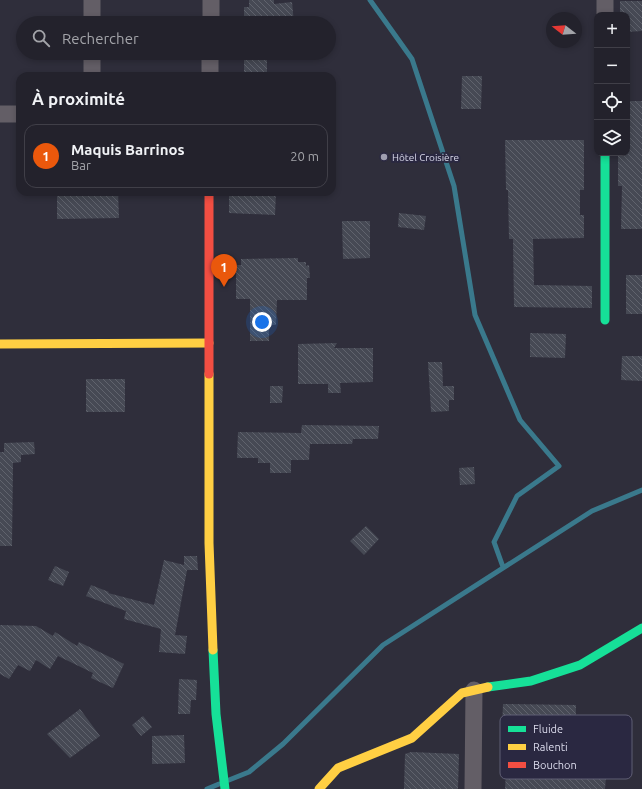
<!DOCTYPE html>
<html lang="fr">
<head>
<meta charset="utf-8">
<style>
  :root { --surface:#23222c; --page:#2f2f38; --text:#f1f3f6; --muted:#a3a4a9; --line:#403f48; --accent:#ea580c }
  body { margin:0; font-family:Ubuntu,sans-serif; background:var(--page); color:var(--text) }
  .controls { position:absolute; right:12px; top:12px; display:grid; overflow:hidden; border-radius:8px; box-shadow:0 2px 6px #0003 }
  .controls button { width:36px; height:36px; display:grid; place-items:center; padding:0; border:0; border-bottom:1px solid var(--line); background:var(--surface); color:var(--text); font:20px sans-serif }
  .compass { position:absolute; left:546px; top:12px; width:36px; height:36px; border-radius:50%; background:var(--surface); box-shadow:0 2px 6px #0003; rotate:287deg }
  .you { position:absolute; left:262px; top:322px; width:14px; height:14px; margin:-10px; border:3px solid #fff; border-radius:50%; background:#1a73e8; box-shadow:0 0 0 6px #1a73e833 }
  .badge { display:grid; place-items:center; width:26px; height:26px; border-radius:50%; background:var(--accent); color:#fff; font-size:13px; font-weight:700 }
  .pin { position:absolute; translate:-50% -33px; filter:drop-shadow(0 1px 2px #0008) }
  .pin::after { content:''; position:absolute; top:21px; width:14px; height:12px; background:inherit; clip-path:polygon(0 0,100% 0,50% 100%) }
  .list { margin:0; padding:0; list-style:none }
  h2 { display:flex; justify-content:space-between; align-items:center; height:52px; margin:0; padding:0 16px; font-size:17px }
  h2 small { font-size:13px; font-weight:400; color:var(--muted) }
  .list li { display:grid; grid-template-columns:26px 1fr auto; gap:12px; align-items:center; box-sizing:border-box; height:64px; margin:0 8px 8px; padding:0 8px; border:1px solid var(--line); border-radius:12px }
  .list b { display:block; font-size:15px; white-space:nowrap }
  .list p { margin:0; font-size:13px; white-space:nowrap; color:var(--muted) }
  .list em { font-size:13px; font-style:normal; color:var(--muted) }
  .icon { flex:none; width:22px; height:22px; fill:none; stroke:currentColor; stroke-width:2; stroke-linecap:round; stroke-linejoin:round }
  .map { position:relative; flex:none; width:642px; height:789px; overflow:hidden }
  .search { position:absolute; background:var(--surface); box-shadow:0 2px 6px #0003; left:16px; top:16px; width:320px; height:44px; display:flex; align-items:center; gap:10px; box-sizing:border-box; padding:0 14px; border-radius:22px; color:var(--muted); font-size:15px }
  .panel { position:absolute; background:var(--surface); box-shadow:0 2px 6px #0003; left:16px; top:72px; width:320px; height:124px; border-radius:12px }
  .map>svg:first-child { display:block }
</style>
</head>
<body>
<div class="map">
<svg width="642" height="789" viewBox="0 0 642 789">
  <defs>
    <pattern id="building-back-hatch" width="6" height="6" patternUnits="userSpaceOnUse"><rect width="6" height="6" fill="#464954"/><path d="M-1 5l2 2M0 0l6 6M5-1l2 2" fill="none" stroke="#60636d"/></pattern>
  </defs>
  <rect width="100%" height="100%" fill="#2f2e3b"/>
  <g fill="none" stroke-linecap="round" stroke-linejoin="round">
    <path stroke="#3a798c" stroke-width="5" d="M370 0 412 59 454 186 475 315 520 420 559 466 517 496 494 542 503 567
      M229 780 249 772 283 744 383 645 592 511 642 490
      M207 789 219 784"/>
  </g>
  <path fill="url(#building-back-hatch)" d="M249 0H274V4L292 2 294 23H244V7H249Z
    M620 1H642V31L627 32V15H620Z
    M244 53H267V76H244Z
    M462 76H482L481 109H461Z
    M627 101H642V229H621L622 186H618V153H627Z
    M505 140H584V190H580V215H584V238L533 239 534 285 592 286V308L514 307 513 239H509L508 190H506Z
    M57 192H118L119 218 57 219Z
    M276 192 275 215 229 213V193Z
    M399 213 426 216 424 230 398 227Z
    M342 221H370V258L343 259Z
    M298 258V262H306V266L309 265 310 278H307V300H277L276 325H269V341H250V299H236V265H241V259Z
    M626 275H642V314H626Z
    M530 333 566 334 565 358 530 357Z
    M337 343 334 348H373V382L340 383 341 393H328V384H298V344Z
    M622 356H642V381L621 380Z
    M428 362H442L443 386H454V400H449V411L431 412Z
    M86 379H125V412H86Z
    M270 386H283L282 403H270Z
    M302 425 379 426 378 439H353L352 444H310L309 460H291V473H270V463H258V458H237L238 432 301 433Z
    M34 442 35 454 21 455V462L13 463 12 546H0V452H4V443Z
    M474 467 475 484 460 485 459 468Z
    M366 526 379 539 364 555 350 541Z
    M184 556H197L198 570H187L175 635 187 636 185 654 159 652 161 629 124 619 126 611 86 596 91 585 109 592 108 593 154 605 164 560 184 565Z
    M55 566 69 572 63 586 48 580Z
    M0 625 36 626 53 636 55 632 77 646 79 642 124 664 113 688 91 678 93 673 58 656 50 669 36 660 30 671 18 665 9 679 0 674Z
    M179 679 197 680 196 700H191L190 714H178Z
    M503 704 576 705 575 755H588L587 776 606 777 605 789H505L507 754H501Z
    M80 709 100 736 70 758 47 734Z
    M143 716 152 727 141 736 132 725Z
    M184 735 185 763 152 764V736Z
    M411 752 459 754 458 789H404L405 754Z"/>
  <g fill="none" stroke-linecap="round" stroke-linejoin="round">
    <path stroke="#635e66" stroke-width="17" d="M605 15V0
      M92 23V0
      M211 23V0
      M92 53V76
      M210 76V53
      M0 114H20
      M473 789 474 690"/>
    <path stroke="#16e098" stroke-width="9" d="M605 153V320
      M213 650 216 714 225 789
      M488 687 531 681 580 665 642 628"/>
    <path stroke="#ffcf43" stroke-width="9" d="M0 344 209 343
      M209 374V543L213 650
      M319 789 338 768 412 738 462 693 488 687"/>
    <path stroke="#f24e42" stroke-width="9" d="M209 192V374"/>
  </g>
  <circle fill="#9f9faf" stroke="#2a2841" stroke-width="1.5" cx="384" cy="157" r="4"/>
  <g text-anchor="middle" stroke-width="4" stroke-linejoin="round" paint-order="stroke">
    <g font-size="10" fill="#dcdced" stroke="#2a2841" text-anchor="start">
      <text x="392" y="161">Hôtel Croisière</text>
    </g>
  </g>
  <rect x="500" y="715" width="132" height="64" rx="6" fill="#2a2841" stroke="#5f5e75" stroke-width="1"/>
  <rect x="508" y="726" width="18" height="6" fill="#16e098"/>
  <rect x="508" y="744" width="18" height="6" fill="#ffcf43"/>
  <rect x="508" y="762" width="18" height="6" fill="#f24e42"/>
  <g font-size="11" fill="#dcdced">
    <text x="533" y="733">Fluide</text>
    <text x="533" y="751">Ralenti</text>
    <text x="533" y="769">Bouchon</text>
  </g>
</svg>
<div class="controls">
<button>+</button>
<button>−</button>
<button><svg class="icon" aria-label="locate" viewBox="0 0 24 24"><circle cx="12" cy="12" r="6"/><path d="M12 2v4M12 18v4M2 12h4M18 12h4"/></svg></button>
<button><svg class="icon" aria-label="layers" viewBox="0 0 24 24"><path d="M12 4l9 5-9 5-9-5zM3 14l9 5 9-5"/></svg></button>
</div>
<svg class="compass" viewBox="-18 -18 36 36"><path d="M0-13l5 13h-10z" fill="#e53935"/><path d="M0 13l5-13h-10z" fill="#a3a4a9"/></svg>
<div class="you"></div>
<div class="pin badge" style="left:224px;top:287px">1</div>
<div class="search"><svg class="icon" aria-label="search" viewBox="0 0 24 24"><circle cx="10" cy="10" r="6"/><path d="M15 15l6 6"/></svg>Rechercher</div>
<section class="panel">
<h2>À proximité<small></small></h2>
<ul class="list">
<li><span class="badge">1</span><div><b>Maquis Barrinos</b><p>Bar</p></div><em>20 m</em></li>
</ul>
</section>
</div>
</body>
</html>
